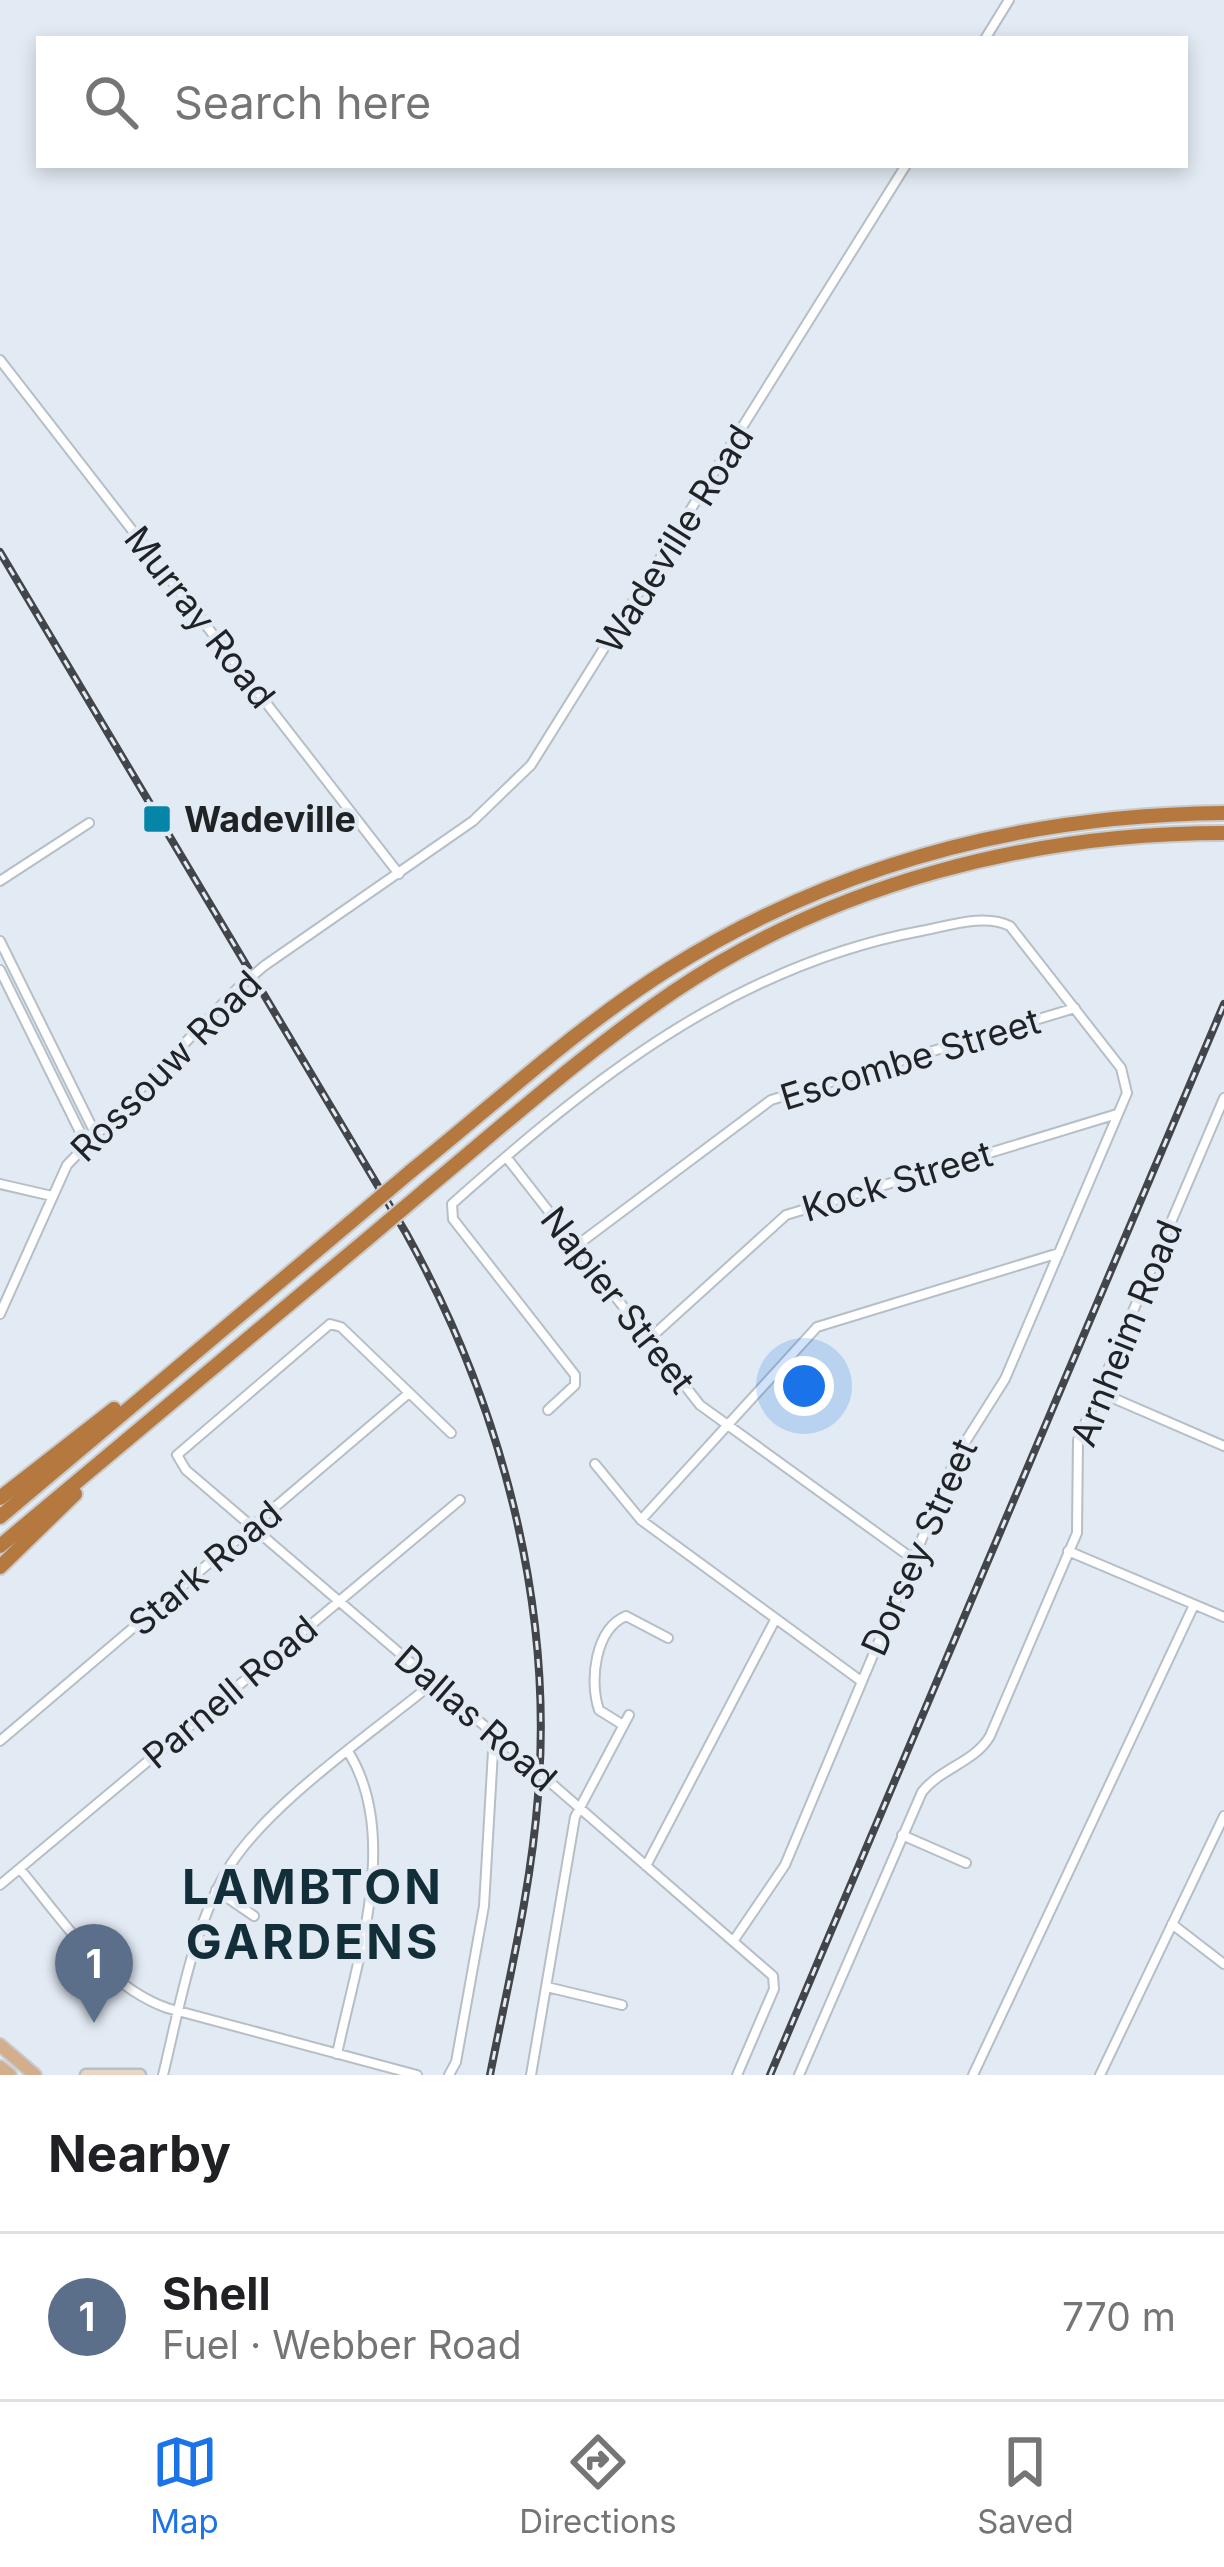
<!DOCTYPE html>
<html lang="en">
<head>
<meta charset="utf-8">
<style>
  :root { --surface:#fff; --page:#f6f6f6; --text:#202124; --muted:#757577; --line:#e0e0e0; --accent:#1a73e8 }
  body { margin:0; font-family:Inter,sans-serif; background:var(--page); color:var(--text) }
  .you { position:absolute; left:804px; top:1386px; width:42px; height:42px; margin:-30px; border:9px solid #fff; border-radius:50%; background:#1a73e8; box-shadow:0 0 0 18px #1a73e833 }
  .badge { display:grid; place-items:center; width:78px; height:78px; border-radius:50%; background:var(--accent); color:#fff; font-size:39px; font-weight:700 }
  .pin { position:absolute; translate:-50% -99px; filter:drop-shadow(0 3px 6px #0008) }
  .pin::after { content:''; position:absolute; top:63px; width:42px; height:36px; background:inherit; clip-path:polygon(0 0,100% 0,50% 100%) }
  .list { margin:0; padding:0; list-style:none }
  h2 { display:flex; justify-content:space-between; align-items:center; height:156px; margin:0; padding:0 48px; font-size:51px }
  h2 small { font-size:39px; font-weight:400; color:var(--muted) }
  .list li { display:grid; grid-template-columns:78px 1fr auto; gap:36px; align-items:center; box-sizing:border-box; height:168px; padding:0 48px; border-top:3px solid var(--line) }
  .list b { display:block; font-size:45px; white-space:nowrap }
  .list p { margin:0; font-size:39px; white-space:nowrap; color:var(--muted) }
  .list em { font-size:39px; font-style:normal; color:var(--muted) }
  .icon { flex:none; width:66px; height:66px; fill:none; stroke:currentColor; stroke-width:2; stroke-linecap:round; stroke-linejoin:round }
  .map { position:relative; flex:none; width:1224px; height:2075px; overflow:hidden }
  .search { position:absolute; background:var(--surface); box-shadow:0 6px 18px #0003; left:36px; right:36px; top:36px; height:132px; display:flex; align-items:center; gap:30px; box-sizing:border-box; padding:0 42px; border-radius:0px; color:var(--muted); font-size:45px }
  .sheet { height:324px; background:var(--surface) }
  nav { display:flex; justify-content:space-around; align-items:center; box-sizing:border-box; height:168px; border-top:3px solid var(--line); background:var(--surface); font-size:33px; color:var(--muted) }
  nav a { display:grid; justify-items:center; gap:6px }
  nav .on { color:var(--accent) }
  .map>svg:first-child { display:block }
</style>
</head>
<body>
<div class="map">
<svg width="1224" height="2075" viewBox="0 0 1224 2075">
  <rect width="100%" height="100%" fill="#e2eaf3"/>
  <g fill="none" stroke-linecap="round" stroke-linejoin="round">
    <defs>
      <path id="minor" d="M985 39 1009 0
        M0 360 399 874
        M0 881 89 823
        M0 941 94 1131
        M264 966 473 821 531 765 906 165
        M0 970 85 1142
        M507 1158 700 1405 913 1559
        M0 1184 52 1196
        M576 1246 771 1100 1075 1008
        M0 1314 67 1165 237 989
        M648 1340 786 1215 1117 1114
        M1099 1392 1224 1446
        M548 1410 575 1385V1375L453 1219 452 1204C591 1080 733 966 921 931 948 926 985 913 1010 926L1121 1068 1127 1093 1005 1379 957 1455 785 1865 734 1940
        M451 1433 341 1327 330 1324 177 1455 186 1470 522 1758
        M595 1464 641 1520 861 1681
        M641 1520 817 1327 1059 1253
        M1068 1551 1224 1617
        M623 1725 599 1710C589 1681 595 1629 626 1616L668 1638
        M0 1741 409 1393
        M544 1777 773 1976 774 1989 737 2075
        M902 1835 966 1863
        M646 1866 775 1620
        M20 1869C62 1919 103 1985 167 2008L417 2075
        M0 1885 460 1500
        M216 1890 254 1916
        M1172 1924 1224 1964
        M547 1987 622 2005
        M337 2054C356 1962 401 1838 349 1753
        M163 2075C179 2009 192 1933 225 1874 262 1807 374 1732 434 1682
        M449 2075 456 2062 484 1906 494 1734
        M531 2075 575 1817 629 1715
        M799 2075 922 1792C941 1768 975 1762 990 1736L1077 1533 1078 1440 1224 1098
        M973 2075 1194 1605
        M1100 2075 1224 1816"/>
      <path id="secondary" d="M86 2075H140"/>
      <path id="primary" d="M0 2045 35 2075
        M0 2067 10 2075"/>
      <path id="motorway" d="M410 1172C495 1104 577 1027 669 969 838 863 1026 815 1224 813
        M424 1191C506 1123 585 1052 673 992 834 883 1031 833 1224 833
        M0 1498 114 1409
        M0 1517 352 1221
        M0 1546 366 1240
        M0 1567 75 1494"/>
    </defs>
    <use href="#minor" stroke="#b6bec6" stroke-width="12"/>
    <use href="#secondary" stroke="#b6bec6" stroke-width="15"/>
    <use href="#primary" stroke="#c9cacb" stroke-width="16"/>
    <use href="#motorway" stroke="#c9cacb" stroke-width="18"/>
    <use href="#minor" stroke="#fff" stroke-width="8"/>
    <use href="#secondary" stroke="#e9d6c5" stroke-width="10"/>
    <use href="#primary" stroke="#d3ae8c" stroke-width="12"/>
    <use href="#motorway" stroke="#b5783f" stroke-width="14"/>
    <defs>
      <path id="rail" d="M0 552 406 1233C500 1402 554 1602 538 1796 531 1890 508 1983 490 2075
        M770 2075 1224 1004"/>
    </defs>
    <use href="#rail" stroke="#42464a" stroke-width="8"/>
    <use href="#rail" stroke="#e2eaf3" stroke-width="3" stroke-dasharray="9" stroke-linecap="butt"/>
    <defs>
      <path id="minor-bridge" d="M237 989 264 966
        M522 1758 544 1777"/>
      <path id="motorway-bridge" d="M352 1221 410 1172
        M366 1240 424 1191"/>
    </defs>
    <use href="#minor-bridge" stroke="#b6bec6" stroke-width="12" stroke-linecap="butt"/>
    <use href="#motorway-bridge" stroke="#c9cacb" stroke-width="18" stroke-linecap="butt"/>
    <use href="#minor-bridge" stroke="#fff" stroke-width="8"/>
    <use href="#motorway-bridge" stroke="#b5783f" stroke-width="14"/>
  </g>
  <rect fill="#0585a8" stroke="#e2eaf3" stroke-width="4.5" x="142" y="804" width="30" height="30" rx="6"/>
  <g text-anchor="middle" stroke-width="9" stroke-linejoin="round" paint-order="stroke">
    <g font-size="36" fill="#202326" stroke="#e2eaf3">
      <text transform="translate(675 539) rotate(-58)" y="13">Wadeville Road</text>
      <text transform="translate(200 617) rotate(52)" y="13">Murray Road</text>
      <text transform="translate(910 1059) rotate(-17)" y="13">Escombe Street</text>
      <text transform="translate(166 1066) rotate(-45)" y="13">Rossouw Road</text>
      <text transform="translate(897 1181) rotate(-17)" y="13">Kock Street</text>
      <text transform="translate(618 1300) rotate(52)" y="13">Napier Street</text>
      <text transform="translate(1126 1333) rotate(-68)" y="13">Arnheim Road</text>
      <text transform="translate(919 1547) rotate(-66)" y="13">Dorsey Street</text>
      <text transform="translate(205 1568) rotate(-40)" y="13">Stark Road</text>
      <text transform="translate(230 1692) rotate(-40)" y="13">Parnell Road</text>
      <text transform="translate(476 1718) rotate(41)" y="13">Dallas Road</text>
    </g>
    <g font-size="36" font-weight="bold" fill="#202326" stroke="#e2eaf3" text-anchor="start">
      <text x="184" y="832">Wadeville</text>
    </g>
    <g font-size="48" font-weight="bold" letter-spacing="3" fill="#112e39" stroke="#e2eaf3">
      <text x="313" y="1904">LAMBTON<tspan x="313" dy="55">GARDENS</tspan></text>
    </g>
  </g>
</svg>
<div class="you"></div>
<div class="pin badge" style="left:94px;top:2023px;background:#5c6f8a">1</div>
<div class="search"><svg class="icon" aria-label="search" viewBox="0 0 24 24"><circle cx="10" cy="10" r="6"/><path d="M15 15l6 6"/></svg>Search here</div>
</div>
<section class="sheet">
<h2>Nearby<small></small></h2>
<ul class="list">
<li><span class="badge" style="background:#5c6f8a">1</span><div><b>Shell</b><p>Fuel · Webber Road</p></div><em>770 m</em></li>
</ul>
</section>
<nav>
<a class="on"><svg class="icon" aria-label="map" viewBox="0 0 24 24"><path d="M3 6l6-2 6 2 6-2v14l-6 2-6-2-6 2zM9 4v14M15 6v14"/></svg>Map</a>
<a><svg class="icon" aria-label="directions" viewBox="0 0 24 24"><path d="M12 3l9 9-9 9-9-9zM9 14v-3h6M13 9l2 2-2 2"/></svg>Directions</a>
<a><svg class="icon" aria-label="saved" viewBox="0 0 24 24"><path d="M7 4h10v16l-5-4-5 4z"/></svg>Saved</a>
</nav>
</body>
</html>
